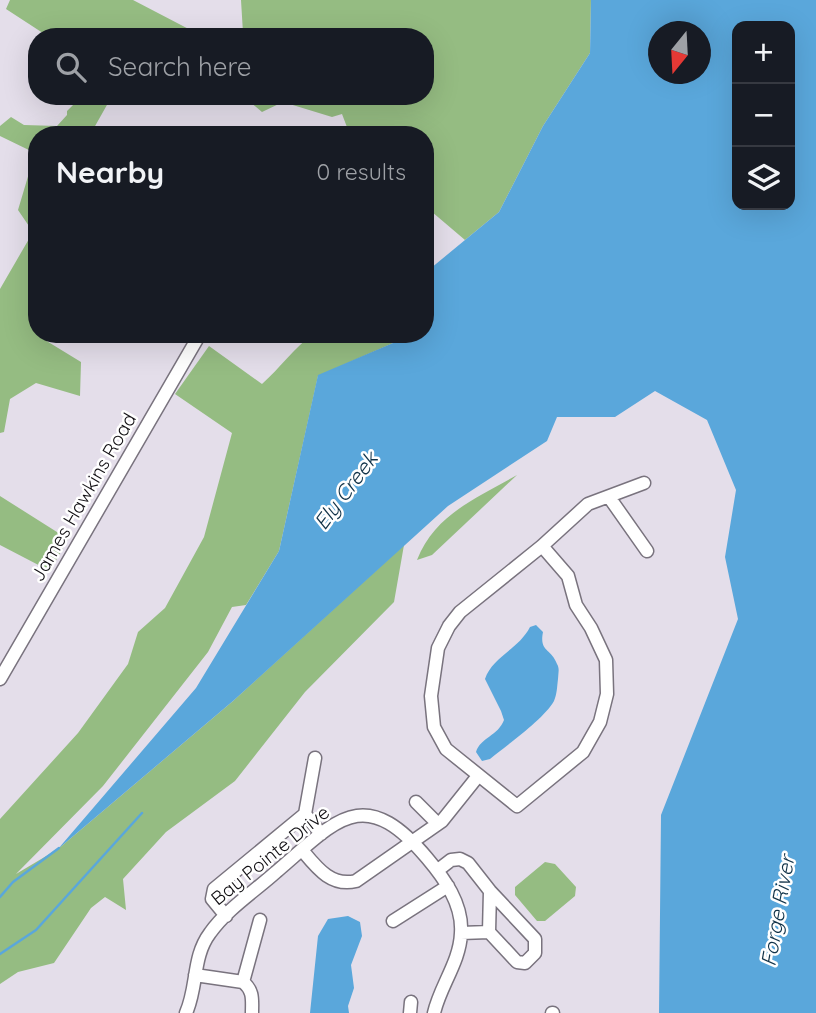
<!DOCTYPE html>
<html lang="en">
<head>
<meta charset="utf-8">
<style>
  :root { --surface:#171b24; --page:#20242c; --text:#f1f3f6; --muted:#9ea1a6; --line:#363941 }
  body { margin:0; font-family:Quicksand,sans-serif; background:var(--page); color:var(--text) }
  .controls { position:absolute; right:21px; top:21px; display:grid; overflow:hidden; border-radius:14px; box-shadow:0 7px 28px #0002 }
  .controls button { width:63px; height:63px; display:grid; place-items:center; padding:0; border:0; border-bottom:2px solid var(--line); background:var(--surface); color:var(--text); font:35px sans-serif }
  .compass { position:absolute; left:648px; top:21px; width:63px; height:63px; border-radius:50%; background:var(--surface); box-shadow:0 7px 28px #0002; rotate:198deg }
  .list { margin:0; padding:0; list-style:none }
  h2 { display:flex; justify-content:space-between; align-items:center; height:91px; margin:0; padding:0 28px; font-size:30px }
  h2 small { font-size:23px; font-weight:400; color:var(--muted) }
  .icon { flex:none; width:38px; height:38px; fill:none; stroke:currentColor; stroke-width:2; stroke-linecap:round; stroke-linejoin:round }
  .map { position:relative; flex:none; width:816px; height:1013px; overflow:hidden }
  .search { position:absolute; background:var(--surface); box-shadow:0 7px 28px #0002; left:28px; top:28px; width:406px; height:77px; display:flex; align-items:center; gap:18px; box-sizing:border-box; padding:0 24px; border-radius:28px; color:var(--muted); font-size:26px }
  .panel { position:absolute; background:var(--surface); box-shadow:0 7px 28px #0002; left:28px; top:126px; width:406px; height:217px; border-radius:28px }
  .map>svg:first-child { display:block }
</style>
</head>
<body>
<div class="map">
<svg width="816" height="1013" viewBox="0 0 816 1013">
  <rect width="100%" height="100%" fill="#e4deea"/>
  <path fill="#95bc82" d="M10 0H133L204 37H49L6 9Z
    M241 0H591L590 53 543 126 499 212 465 240 425 206V135H350L342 114 332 117 283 102 262 112 243 96H425V37H229L243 33Z
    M82 96H112L90 135H37V334H46L45 340 81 362 80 396 36 383 10 399 4 432 0 433V289L33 232 18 210 35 153 0 136V126L11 117 24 125 57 126 67 115V111Z
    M313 334H402L400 340 318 376 279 551 246 605 232 607 208 652 103 786 16 874 58 849 233 701 404 545 394 602 305 692 235 781 166 832 123 879 126 910 105 897 91 908 54 963 18 972 0 984V819L78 733 128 664 138 632 165 608 204 537 232 433 175 394 209 346 262 384C280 368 294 348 313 334Z
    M517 475 432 555 417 560C435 514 477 498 517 475Z
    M0 496 68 539 50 571 0 545Z
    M545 862 555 864 576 887 575 896 545 921H537L515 895V887Z"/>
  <path fill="#5aa7db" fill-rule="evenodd" d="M591 0H816V1013H659L661 815 738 619 725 557 736 490 707 420 655 391 615 417H557L547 441 448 506 233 701 58 849 196 688 279 551 318 375 400 340 402 334H425V273L499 212 543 126 590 53ZM737 26H790V205H737ZM658 32H700V74H658Z
    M536 625 543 632C539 652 551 648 557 664 560 669 558 674 558 679 557 687 557 694 554 701 544 719 507 745 490 759L482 761 476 752C481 737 498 736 504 720L501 711 485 679C492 657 519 649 530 627Z
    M348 916 360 922 362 936 351 965 354 988 348 1006 349 1013H310L318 936 328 919Z"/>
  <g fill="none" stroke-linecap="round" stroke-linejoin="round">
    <path stroke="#5aa7db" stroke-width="2.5" d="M0 897 13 882 59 848
      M0 954 36 930 142 813"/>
    <defs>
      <path id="minor" d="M609 497 647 551
        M542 546 568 576 576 605 591 628 606 660 607 694 600 722 583 752 517 806 446 749 434 727 431 696 438 648 449 626 460 612 542 546 588 504 644 483
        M0 679 200 334
        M315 758 305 814 321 834
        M416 802 438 824
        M302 850C317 868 331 887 356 881L442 821 478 776
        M438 870 451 860 460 859 468 863 490 891 535 939V953L525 963 517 962 489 932 461 933
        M226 916 212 899 214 889 305 814
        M393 921 448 886
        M489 932 490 891
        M195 975 243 982
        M186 1013C198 986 192 957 210 933 227 909 255 891 276 872 336 821 363 782 427 858 444 878 463 904 461 933 460 962 440 986 434 1013
        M252 1013C252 1000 254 991 243 982L260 920
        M410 1013 411 1002
        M552 1013H553"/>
    </defs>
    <use href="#minor" stroke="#79737e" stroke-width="15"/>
    <use href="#minor" stroke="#fff" stroke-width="12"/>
  </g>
  <g text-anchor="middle" stroke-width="5" stroke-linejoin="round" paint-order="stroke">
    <g font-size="19" fill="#110f13" stroke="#fff">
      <text transform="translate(83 497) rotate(-60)" y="7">James Hawkins Road</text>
      <text transform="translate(270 855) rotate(-39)" y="7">Bay Pointe Drive</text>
    </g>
    <g font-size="21" font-style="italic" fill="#103248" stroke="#fff">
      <text transform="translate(346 491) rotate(-53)" y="7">Ely Creek</text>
      <text transform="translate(778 911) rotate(-80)" y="7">Forge River</text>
    </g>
  </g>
</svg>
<div class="controls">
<button>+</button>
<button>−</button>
<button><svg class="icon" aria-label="layers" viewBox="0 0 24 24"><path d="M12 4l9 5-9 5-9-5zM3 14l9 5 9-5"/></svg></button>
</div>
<svg class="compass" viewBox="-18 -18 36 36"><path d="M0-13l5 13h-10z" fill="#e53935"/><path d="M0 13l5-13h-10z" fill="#9ea1a6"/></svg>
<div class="search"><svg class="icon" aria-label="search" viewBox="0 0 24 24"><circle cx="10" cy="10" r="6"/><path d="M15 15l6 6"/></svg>Search here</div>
<section class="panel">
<h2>Nearby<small>0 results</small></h2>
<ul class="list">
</ul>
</section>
</div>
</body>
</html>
